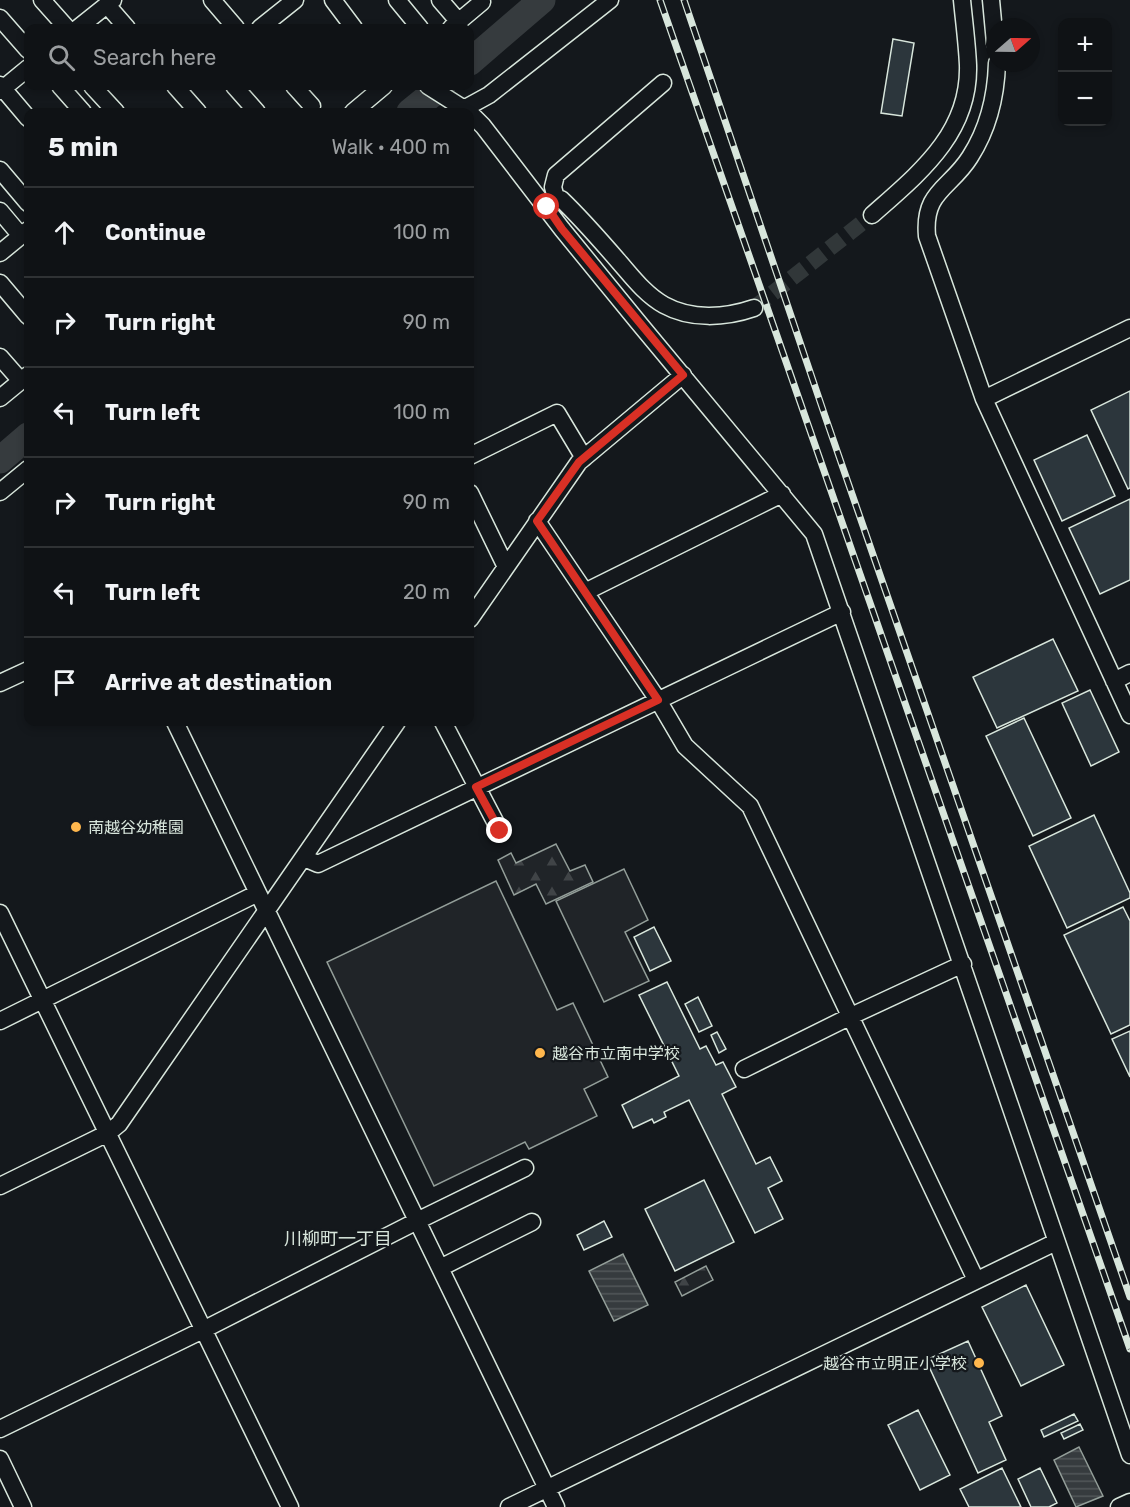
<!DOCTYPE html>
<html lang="en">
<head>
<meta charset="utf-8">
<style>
  :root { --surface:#0f1215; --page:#181b1e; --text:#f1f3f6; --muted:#9b9ea0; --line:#2f3234 }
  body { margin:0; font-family:Rubik,"Noto Sans JP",sans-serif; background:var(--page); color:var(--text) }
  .controls { position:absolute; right:18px; top:18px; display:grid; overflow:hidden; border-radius:12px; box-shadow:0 3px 9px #0003 }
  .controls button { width:54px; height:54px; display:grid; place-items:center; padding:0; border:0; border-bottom:2px solid var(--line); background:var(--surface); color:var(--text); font:30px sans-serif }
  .compass { position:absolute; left:986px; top:18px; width:54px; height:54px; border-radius:50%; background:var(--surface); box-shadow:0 3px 9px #0003; rotate:70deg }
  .stop { position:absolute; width:18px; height:18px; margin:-14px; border:4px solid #d93025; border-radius:50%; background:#fff }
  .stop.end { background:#d93025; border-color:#fff; box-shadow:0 2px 6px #0008 }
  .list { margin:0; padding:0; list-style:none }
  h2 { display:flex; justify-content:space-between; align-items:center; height:78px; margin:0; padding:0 24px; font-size:26px }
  h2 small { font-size:20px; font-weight:400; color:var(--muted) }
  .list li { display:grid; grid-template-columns:39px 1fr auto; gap:18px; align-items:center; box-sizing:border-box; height:90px; padding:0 24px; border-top:2px solid var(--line) }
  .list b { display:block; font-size:22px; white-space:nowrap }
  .list em { font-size:20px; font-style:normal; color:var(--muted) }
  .icon { flex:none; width:33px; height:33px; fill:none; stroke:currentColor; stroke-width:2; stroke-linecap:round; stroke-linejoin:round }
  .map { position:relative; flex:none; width:1130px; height:1507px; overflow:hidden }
  .search { position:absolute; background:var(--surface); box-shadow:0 3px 9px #0003; left:24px; top:24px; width:450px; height:66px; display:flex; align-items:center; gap:15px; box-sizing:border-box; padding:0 21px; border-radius:12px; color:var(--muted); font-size:22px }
  .panel { position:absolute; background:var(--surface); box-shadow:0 3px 9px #0003; left:24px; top:108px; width:450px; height:618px; border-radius:12px }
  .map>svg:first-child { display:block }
</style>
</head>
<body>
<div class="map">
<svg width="1130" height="1507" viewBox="0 0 1130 1507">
  <defs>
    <pattern id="forest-firs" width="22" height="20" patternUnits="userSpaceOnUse" patternTransform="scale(1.5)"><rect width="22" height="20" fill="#202428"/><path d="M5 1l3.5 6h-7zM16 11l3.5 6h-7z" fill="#404447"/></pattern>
    <pattern id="water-rules" width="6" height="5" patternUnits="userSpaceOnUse" patternTransform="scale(1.5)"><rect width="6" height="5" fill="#363b3e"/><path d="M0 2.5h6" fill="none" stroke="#525759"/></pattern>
  </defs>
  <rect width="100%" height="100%" fill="#14181c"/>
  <path fill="url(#forest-firs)" stroke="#939e99" stroke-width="1.5" d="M556 844 570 871 585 865 593 882 546 904 536 884 514 895 498 860 511 853 516 863Z
    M706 1266 713 1280 682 1296 675 1282Z"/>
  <path fill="#202428" stroke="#939e99" stroke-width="1.5" d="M624 869 648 920 625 932 649 981 604 1002 556 901Z
    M496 881 557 1010 573 1003 608 1077 584 1089 597 1116 529 1149 525 1142 434 1186 327 962Z"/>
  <path fill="url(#water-rules)" stroke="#939e99" stroke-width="1.5" d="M623 1254 648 1305 614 1321 589 1271Z
    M1079 1447 1103 1496 1076 1507 1054 1460Z"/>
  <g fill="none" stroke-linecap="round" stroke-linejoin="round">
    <path stroke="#363b3e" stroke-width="27" d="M470 62 542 0
      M410 112 442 86
      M0 460 28 436"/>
  </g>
  <path fill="#2c363c" stroke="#d8e6dc" stroke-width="1.5" d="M893 39 914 43 902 116 881 113Z
    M1130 391V488L1128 489 1091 410Z
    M1087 435 1115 496 1062 521 1034 460Z
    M1130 499V580L1100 594 1069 528Z
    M1053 639 1078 691 997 728 973 677Z
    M1090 690 1119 752 1091 766 1062 703Z
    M1024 718 1071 818 1033 836 986 736Z
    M1094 815 1130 893V898L1067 928 1029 846Z
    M1123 907 1130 921V1025L1111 1034 1064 935Z
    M654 927 671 961 650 971 634 937Z
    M667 982 700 1049 706 1046 716 1065 723 1062 736 1087 722 1094 756 1164 770 1157 782 1181 768 1188 783 1219 755 1233 689 1100 664 1112 666 1117 654 1123 652 1119 633 1128 622 1105 679 1076 639 995Z
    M698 997 712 1026 699 1032 685 1004Z
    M1130 1031V1077L1112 1039Z
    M717 1032 726 1049 719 1053 711 1035Z
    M704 1180 734 1242 675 1271 645 1209Z
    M604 1221 612 1237 584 1250 577 1235Z
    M1026 1285 1064 1365 1021 1386 982 1307Z
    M968 1341 1002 1416 989 1422 1006 1460 978 1473 926 1360Z
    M918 1410 950 1475 920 1490 888 1425Z
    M1074 1414 1078 1421 1044 1437 1041 1430Z
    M1080 1424 1083 1430 1064 1439 1061 1433Z
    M1002 1468 1021 1507H969L960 1489Z
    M1040 1468 1057 1503 1049 1507H1031L1018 1479Z"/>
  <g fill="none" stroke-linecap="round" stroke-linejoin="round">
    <path stroke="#313739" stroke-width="16" stroke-dasharray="16 8" stroke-linecap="butt" d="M754 308 872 215"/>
    <defs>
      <path id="minor" d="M42 0 67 28
        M212 0 236 28
        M333 0 354 28
        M397 0 420 28
        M440 0 459 22
        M991 0 995 43
        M107 5 127 28
        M0 18 28 50
        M78 28 113 0
        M260 28 295 0
        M451 28 482 2
        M997 63C996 96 988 129 970 157 950 189 923 191 927 236L984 399 1130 715
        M0 85 28 118
        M60 86 83 112
        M92 86 116 112
        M175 86 198 112
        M234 86 257 112
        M294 86 312 106
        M428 86 469 112
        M0 91 28 68
        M353 112 384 86
        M458 112 489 95 610 0
        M470 113 483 126 562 229 638 322 814 534 1130 1455
        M0 170 28 203
        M556 198 553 187 556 175 663 83
        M547 207 556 198 561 199C582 219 601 241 620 263 633 278 646 295 664 305 691 320 725 318 754 308
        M0 211 21 236
        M872 215C918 174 970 134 968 65 967 43 964 21 962 0
        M0 253 28 230
        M0 283 28 316
        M0 357 21 381
        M0 398 28 375
        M984 399 1130 328
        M470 456 557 413 584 458
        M0 492 28 469
        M470 493 506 567
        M537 521 658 700 685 746 750 806 976 1280
        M585 592 782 494
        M470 619 579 462 683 375
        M1114 681 1130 673
        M0 683 28 670
        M175 722 556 1507
        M443 722 500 831
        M304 858 318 864 842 612
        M0 913 290 1507
        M0 1021 258 893
        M744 1069 849 1017 963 964
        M0 1186 108 1133 119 1124 397 722
        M440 1268 532 1222
        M0 1429 205 1329 417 1221 525 1168
        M0 1459 23 1507
        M509 1507 1056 1242
        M1119 1507 1130 1502"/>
    </defs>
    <use href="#minor" stroke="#d8e6dc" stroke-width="19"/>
    <use href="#minor" stroke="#14181c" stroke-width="16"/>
    <defs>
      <path id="rail" d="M660 0 1130 1349
        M684 0 825 416 1130 1297"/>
    </defs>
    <use href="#rail" stroke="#d8e6dc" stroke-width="7"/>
    <use href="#rail" stroke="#14181c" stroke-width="4.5" stroke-dasharray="14" stroke-linecap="butt"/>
  </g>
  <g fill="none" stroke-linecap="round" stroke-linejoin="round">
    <path stroke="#d93025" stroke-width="8" d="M500 831 476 787 658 700 537 521 579 462 683 375 562 229 547 207"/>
  </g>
  <g fill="#ffb74d" stroke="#14181c" stroke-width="2">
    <circle cx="76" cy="827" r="6"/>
    <circle cx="540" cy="1053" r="6"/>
    <circle cx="979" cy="1363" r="6"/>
  </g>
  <g text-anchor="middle" stroke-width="4.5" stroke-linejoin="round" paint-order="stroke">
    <g font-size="16" fill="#d8e6dc" stroke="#14181c" text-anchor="start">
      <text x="88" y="833">南越谷幼稚園</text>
      <text x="552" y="1059">越谷市立南中学校</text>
      <text x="967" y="1369" text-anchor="end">越谷市立明正小学校</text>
    </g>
    <g font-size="18" fill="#d8e6dc" stroke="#14181c">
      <text x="338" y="1245">川柳町一丁目</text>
    </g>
  </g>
</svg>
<div class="controls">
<button>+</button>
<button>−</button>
</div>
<svg class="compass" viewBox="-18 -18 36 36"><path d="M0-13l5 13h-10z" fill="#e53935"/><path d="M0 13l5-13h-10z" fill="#9b9ea0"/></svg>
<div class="stop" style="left:547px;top:207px"></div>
<div class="stop end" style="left:500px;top:831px"></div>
<div class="search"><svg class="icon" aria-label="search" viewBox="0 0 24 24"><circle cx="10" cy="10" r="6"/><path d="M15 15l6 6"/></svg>Search here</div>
<section class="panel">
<h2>5 min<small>Walk · 400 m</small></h2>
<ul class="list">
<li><svg class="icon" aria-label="ahead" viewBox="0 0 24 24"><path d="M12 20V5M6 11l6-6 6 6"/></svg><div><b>Continue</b></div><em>100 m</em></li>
<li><svg class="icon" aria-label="right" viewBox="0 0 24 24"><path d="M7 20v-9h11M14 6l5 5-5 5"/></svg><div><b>Turn right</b></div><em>90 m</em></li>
<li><svg class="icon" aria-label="left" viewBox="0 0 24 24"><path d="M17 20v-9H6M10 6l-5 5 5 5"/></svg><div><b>Turn left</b></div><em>100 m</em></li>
<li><svg class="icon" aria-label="right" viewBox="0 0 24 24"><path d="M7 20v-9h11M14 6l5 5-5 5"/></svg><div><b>Turn right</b></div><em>90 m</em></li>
<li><svg class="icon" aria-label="left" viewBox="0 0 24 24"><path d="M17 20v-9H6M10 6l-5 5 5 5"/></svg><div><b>Turn left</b></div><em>20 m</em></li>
<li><svg class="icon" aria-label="arrive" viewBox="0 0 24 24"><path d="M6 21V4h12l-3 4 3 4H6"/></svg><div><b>Arrive at destination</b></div></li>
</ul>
</section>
</div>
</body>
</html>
